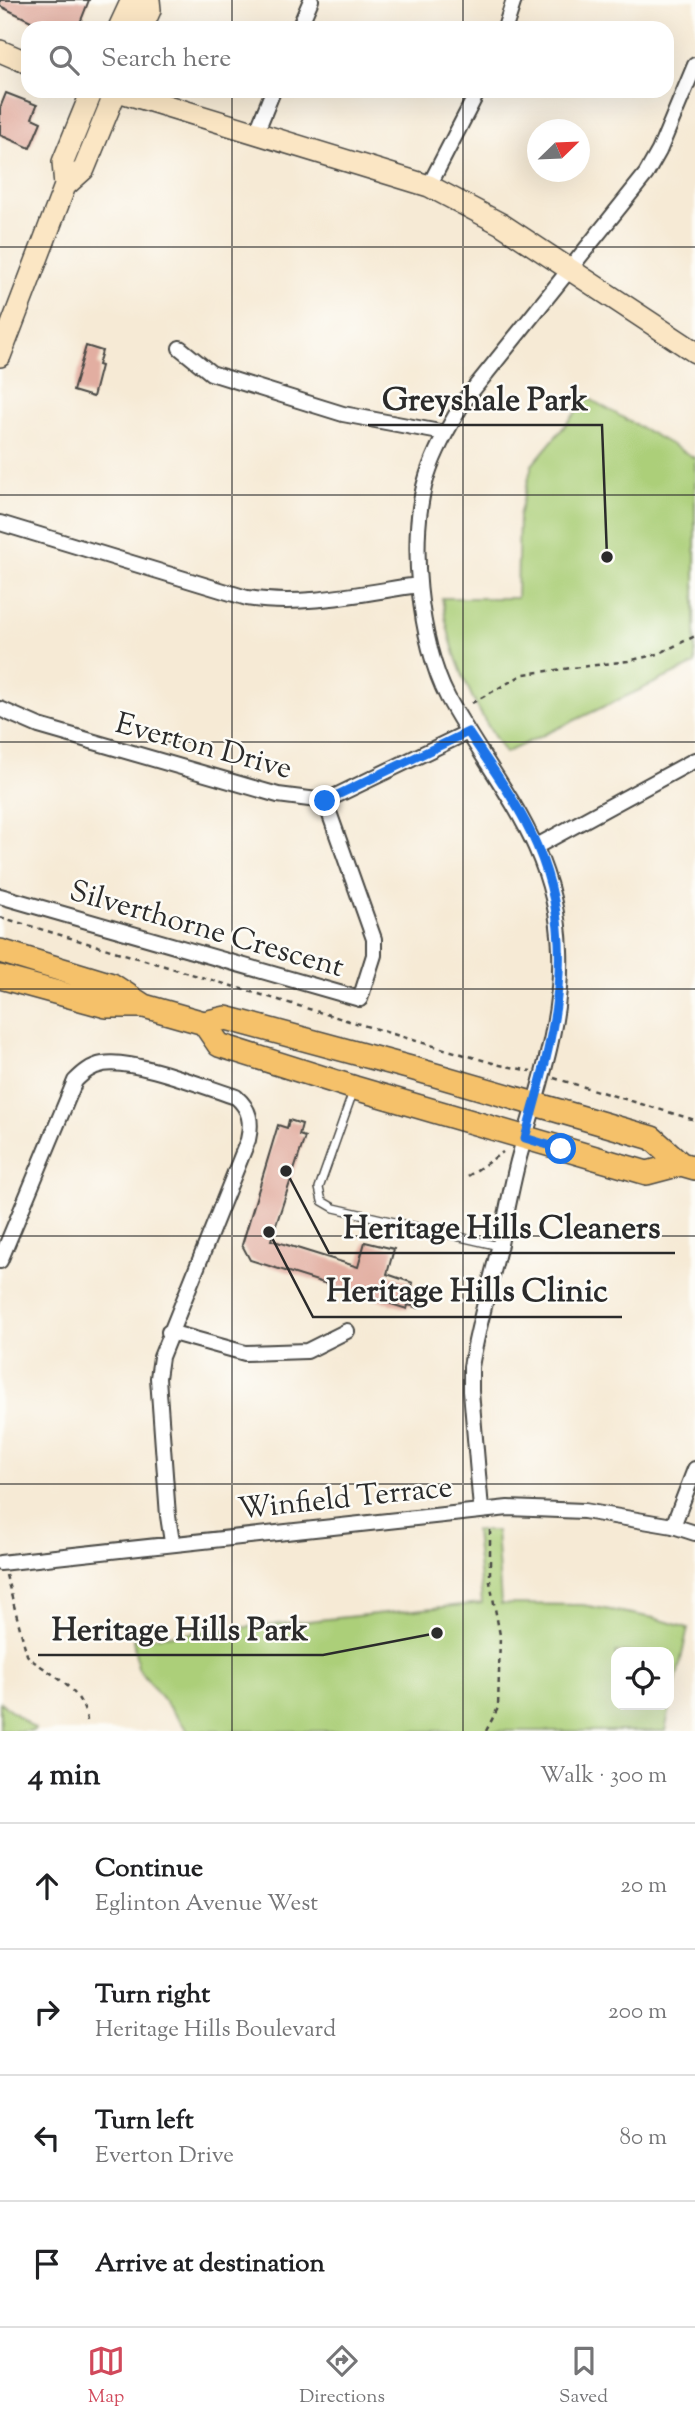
<!DOCTYPE html>
<html lang="en">
<head>
<meta charset="utf-8">
<style>
  :root { --surface:#fff; --page:#f6f6f6; --text:#202124; --muted:#757577; --line:#e0e0e0; --accent:#d1495b }
  body { margin:0; font-family:"Sorts Mill Goudy",serif; background:var(--page); color:var(--text) }
  .controls { position:absolute; right:21px; bottom:21px; display:grid; overflow:hidden; border-radius:14px; box-shadow:0 7px 28px #0002 }
  .controls button { width:63px; height:63px; display:grid; place-items:center; padding:0; border:0; border-bottom:2px solid var(--line); background:var(--surface); color:var(--text); font:35px sans-serif }
  .compass { position:absolute; left:527px; top:119px; width:63px; height:63px; border-radius:50%; background:var(--surface); box-shadow:0 7px 28px #0002; rotate:67deg }
  .stop { position:absolute; width:21px; height:21px; margin:-16px; border:5px solid #1a73e8; border-radius:50%; background:#fff }
  .stop.end { background:#1a73e8; border-color:#fff; box-shadow:0 2px 7px #0008 }
  .list { margin:0; padding:0; list-style:none }
  h2 { display:flex; justify-content:space-between; align-items:center; height:91px; margin:0; padding:0 28px; font-size:30px }
  h2 small { font-size:23px; font-weight:400; color:var(--muted) }
  .list li { display:grid; grid-template-columns:46px 1fr auto; gap:21px; align-items:center; box-sizing:border-box; height:126px; padding:0 28px; border-top:2px solid var(--line) }
  .list b { display:block; font-size:26px; white-space:nowrap }
  .list p { margin:0; font-size:23px; white-space:nowrap; color:var(--muted) }
  .list em { font-size:23px; font-style:normal; color:var(--muted) }
  .icon { flex:none; width:38px; height:38px; fill:none; stroke:currentColor; stroke-width:2; stroke-linecap:round; stroke-linejoin:round }
  .map { position:relative; flex:none; width:695px; height:1731px; overflow:hidden }
  .search { position:absolute; background:var(--surface); box-shadow:0 7px 28px #0002; left:21px; right:21px; top:21px; height:77px; display:flex; align-items:center; gap:18px; box-sizing:border-box; padding:0 24px; border-radius:21px; color:var(--muted); font-size:26px }
  .sheet { height:595px; background:var(--surface) }
  nav { display:flex; justify-content:space-around; align-items:center; box-sizing:border-box; height:98px; border-top:2px solid var(--line); background:var(--surface); font-size:19px; color:var(--muted) }
  nav a { display:grid; justify-items:center; gap:4px }
  nav .on { color:var(--accent) }
  .map>svg:first-child { display:block }
</style>
</head>
<body>
<div class="map">
<svg width="695" height="1731" viewBox="0 0 695 1731">
  <rect width="100%" height="100%" fill="#fdfcf7"/>
  <filter id="ink" filterUnits="userSpaceOnUse"><feTurbulence type="fractalNoise" baseFrequency=".0143" numOctaves="2"/><feDisplacementMap in="SourceGraphic" scale="14" xChannelSelector="R" yChannelSelector="G"/><feConvolveMatrix kernelMatrix="1 2 1 2 8 2 1 2 1" color-interpolation-filters="sRGB"/></filter>
  <filter id="wash" filterUnits="userSpaceOnUse"><feTurbulence type="fractalNoise" baseFrequency=".00686" numOctaves="4" result="noise"/><feDisplacementMap in="SourceGraphic" scale="28" xChannelSelector="R" yChannelSelector="G"/><feGaussianBlur stdDeviation="1.57" result="paint"/><feColorMatrix in="noise" values="0 0 0 0 0 0 0 0 0 0 0 0 0 0 0 0 0 1.4 0 .05"/><feComposite in="paint" operator="in"/></filter>
  <g filter="url(#wash)">
    <rect width="100%" height="100%" fill="#f6ead5"/>
    <path fill="#accf79" stroke="#6c7d52" stroke-width="2" fill-rule="evenodd" d="M588 398 695 458V664L505 753C473 706 450 657 442 598H517L519 516 532 465Z
      M475 1531H496L501 1604 583 1605 654 1618 688 1628 665 1731H188L138 1668 133 1639 482 1603ZM669 1652V1705H616V1652Z
      M0 1702 35 1729 34 1731H0Z"/>
    <g id="blocks">
      <path fill="#e2aea1" d="M0 0H89L78 28 69 24 67 28H52L39 23V25L0 6Z
        M6 93 37 105 32 118 41 122 30 148 0 135V108Z
        M86 346 102 351 98 365 101 366 93 397 73 391Z
        M289 1120 302 1124 299 1135 305 1137 271 1240 358 1267 365 1242 394 1249 387 1274 413 1283 410 1294 422 1297 419 1308 408 1305 407 1309 250 1260 242 1245 278 1125 287 1128Z"/>
    </g>
  </g>
  <g filter="url(#ink)">
    <use href="#blocks" fill-opacity="0" stroke="#494844" stroke-width="2"/>
    <g fill="none" stroke-linecap="round" stroke-linejoin="round">
      <defs>
        <path id="lane" d="M353 1092 319 1188 322 1201 334 1208 499 1246"/>
        <path id="street" d="M299 28 311 0
          M505 28 514 0
          M256 133 273 91
          M429 186 478 91
          M180 348 211 373 343 414 445 433
          M0 523 247 598C304 607 362 593 418 585
          M0 709 39 726 278 795 325 801 468 732
          M537 846 695 760
          M0 896 360 999 374 955V939L325 801
          M0 1261 75 1081C83 1073 91 1066 103 1064 132 1058 205 1087 236 1097 250 1109 252 1122 248 1140L161 1357 158 1378 168 1516 172 1542
          M169 1332 245 1353 307 1351 347 1331
          M481 1509 471 1391V1367C478 1325 490 1285 500 1244 506 1216 511 1189 518 1161 537 1092 563 1023 560 950 556 844 496 785 448 698 419 643 408 536 427 476 435 450 450 425 464 401L646 174 659 151 695 65
          M673 1526 695 1469
          M0 1563 508 1508 584 1511 673 1526 695 1533"/>
        <path id="secondary" d="M119 28 132 0
          M142 28 150 10 149 0
          M0 51 28 63
          M118 91 429 186 501 224 695 352
          M65 186 84 169 116 91
          M0 356 65 186 63 162 92 91"/>
        <path id="primary" d="M0 951 112 985 144 1006
          M0 977 106 1006H144L204 1023 226 1018 411 1068 652 1138 681 1164 695 1168
          M204 1023 219 1045 355 1088 647 1173 681 1164"/>
      </defs>
      <use href="#lane" stroke="#494844" stroke-width="10"/>
      <use href="#street" stroke="#494844" stroke-width="18"/>
      <use href="#secondary" stroke="#494844" stroke-width="24"/>
      <use href="#primary" stroke="#494844" stroke-width="26"/>
      <path stroke="#494844" stroke-width="2.5" stroke-dasharray="5 5" stroke-linecap="butt" d="M472 703 524 674 628 661 658 654 695 636
        M0 917 413 1040 500 1065 531 1071
        M554 1078 695 1120
        M468 1176 503 1152
        M6 1575 27 1655 30 1659C53 1675 83 1690 87 1721
        M486 1731 498 1708 500 1635 490 1582V1526"/>
      <use href="#lane" stroke="#fff" stroke-width="7"/>
      <use href="#street" stroke="#fff" stroke-width="14"/>
      <use href="#secondary" stroke="#fbe6c4" stroke-width="21"/>
      <use href="#primary" stroke="#f5c16b" stroke-width="23"/>
    </g>
  </g>
  <g fill="none" stroke-linecap="round" stroke-linejoin="round" filter="url(#ink)">
    <path stroke="#1a73e8" stroke-width="9" d="M325 801 468 732C492 768 520 806 537 846 580 946 553 1038 525 1138L561 1149"/>
  </g>
  <path fill="none" stroke="#2b2b2b" stroke-width="2" stroke-opacity="0.55" d="M232 0V28M463 0V28M232 91V1731M463 91V1731M0 247H695M0 495H695M0 742H695M0 989H695M0 1236H695M0 1484H695"/>
  <g text-anchor="middle" stroke-width="5" stroke-linejoin="round" paint-order="stroke">
    <g font-size="30" fill="#2b2b2b" stroke="#fdfcf7">
      <text transform="translate(204 745) rotate(15)" y="10">Everton Drive</text>
      <text transform="translate(207 928) rotate(16)" y="10">Silverthorne Crescent</text>
      <text transform="translate(345 1497) rotate(-6)" y="10">Winfield Terrace</text>
    </g>
  </g>
  <path fill="none" stroke="#2b2b2b" stroke-width="2.5" d="M607 557L602 425H368M286 1171L329 1253H675M269 1232L313 1317H622M437 1633L323 1655H38"/>
  <g fill="#2b2b2b" stroke="#fdfcf7" stroke-width="2.5">
    <circle cx="607" cy="557" r="7"/>
    <circle cx="286" cy="1171" r="7"/>
    <circle cx="269" cy="1232" r="7"/>
    <circle cx="437" cy="1633" r="7"/>
  </g>
  <g font-size="32" text-anchor="middle" font-weight="bold" fill="#2b2b2b" stroke="#fdfcf7" stroke-width="5" stroke-linejoin="round" paint-order="stroke">
    <text x="485" y="410">Greyshale Park</text>
    <text x="502" y="1238">Heritage Hills Cleaners</text>
    <text x="467" y="1301">Heritage Hills Clinic</text>
    <text x="180" y="1640">Heritage Hills Park</text>
  </g>
</svg>
<div class="controls">
<button><svg class="icon" aria-label="locate" viewBox="0 0 24 24"><circle cx="12" cy="12" r="6"/><path d="M12 2v4M12 18v4M2 12h4M18 12h4"/></svg></button>
</div>
<svg class="compass" viewBox="-18 -18 36 36"><path d="M0-13l5 13h-10z" fill="#e53935"/><path d="M0 13l5-13h-10z" fill="#757577"/></svg>
<div class="stop" style="left:561px;top:1149px"></div>
<div class="stop end" style="left:325px;top:801px"></div>
<div class="search"><svg class="icon" aria-label="search" viewBox="0 0 24 24"><circle cx="10" cy="10" r="6"/><path d="M15 15l6 6"/></svg>Search here</div>
</div>
<section class="sheet">
<h2>4 min<small>Walk · 300 m</small></h2>
<ul class="list">
<li><svg class="icon" aria-label="ahead" viewBox="0 0 24 24"><path d="M12 20V5M6 11l6-6 6 6"/></svg><div><b>Continue</b><p>Eglinton Avenue West</p></div><em>20 m</em></li>
<li><svg class="icon" aria-label="right" viewBox="0 0 24 24"><path d="M7 20v-9h11M14 6l5 5-5 5"/></svg><div><b>Turn right</b><p>Heritage Hills Boulevard</p></div><em>200 m</em></li>
<li><svg class="icon" aria-label="left" viewBox="0 0 24 24"><path d="M17 20v-9H6M10 6l-5 5 5 5"/></svg><div><b>Turn left</b><p>Everton Drive</p></div><em>80 m</em></li>
<li><svg class="icon" aria-label="arrive" viewBox="0 0 24 24"><path d="M6 21V4h12l-3 4 3 4H6"/></svg><div><b>Arrive at destination</b></div></li>
</ul>
</section>
<nav>
<a class="on"><svg class="icon" aria-label="map" viewBox="0 0 24 24"><path d="M3 6l6-2 6 2 6-2v14l-6 2-6-2-6 2zM9 4v14M15 6v14"/></svg>Map</a>
<a><svg class="icon" aria-label="directions" viewBox="0 0 24 24"><path d="M12 3l9 9-9 9-9-9zM9 14v-3h6M13 9l2 2-2 2"/></svg>Directions</a>
<a><svg class="icon" aria-label="saved" viewBox="0 0 24 24"><path d="M7 4h10v16l-5-4-5 4z"/></svg>Saved</a>
</nav>
</body>
</html>
